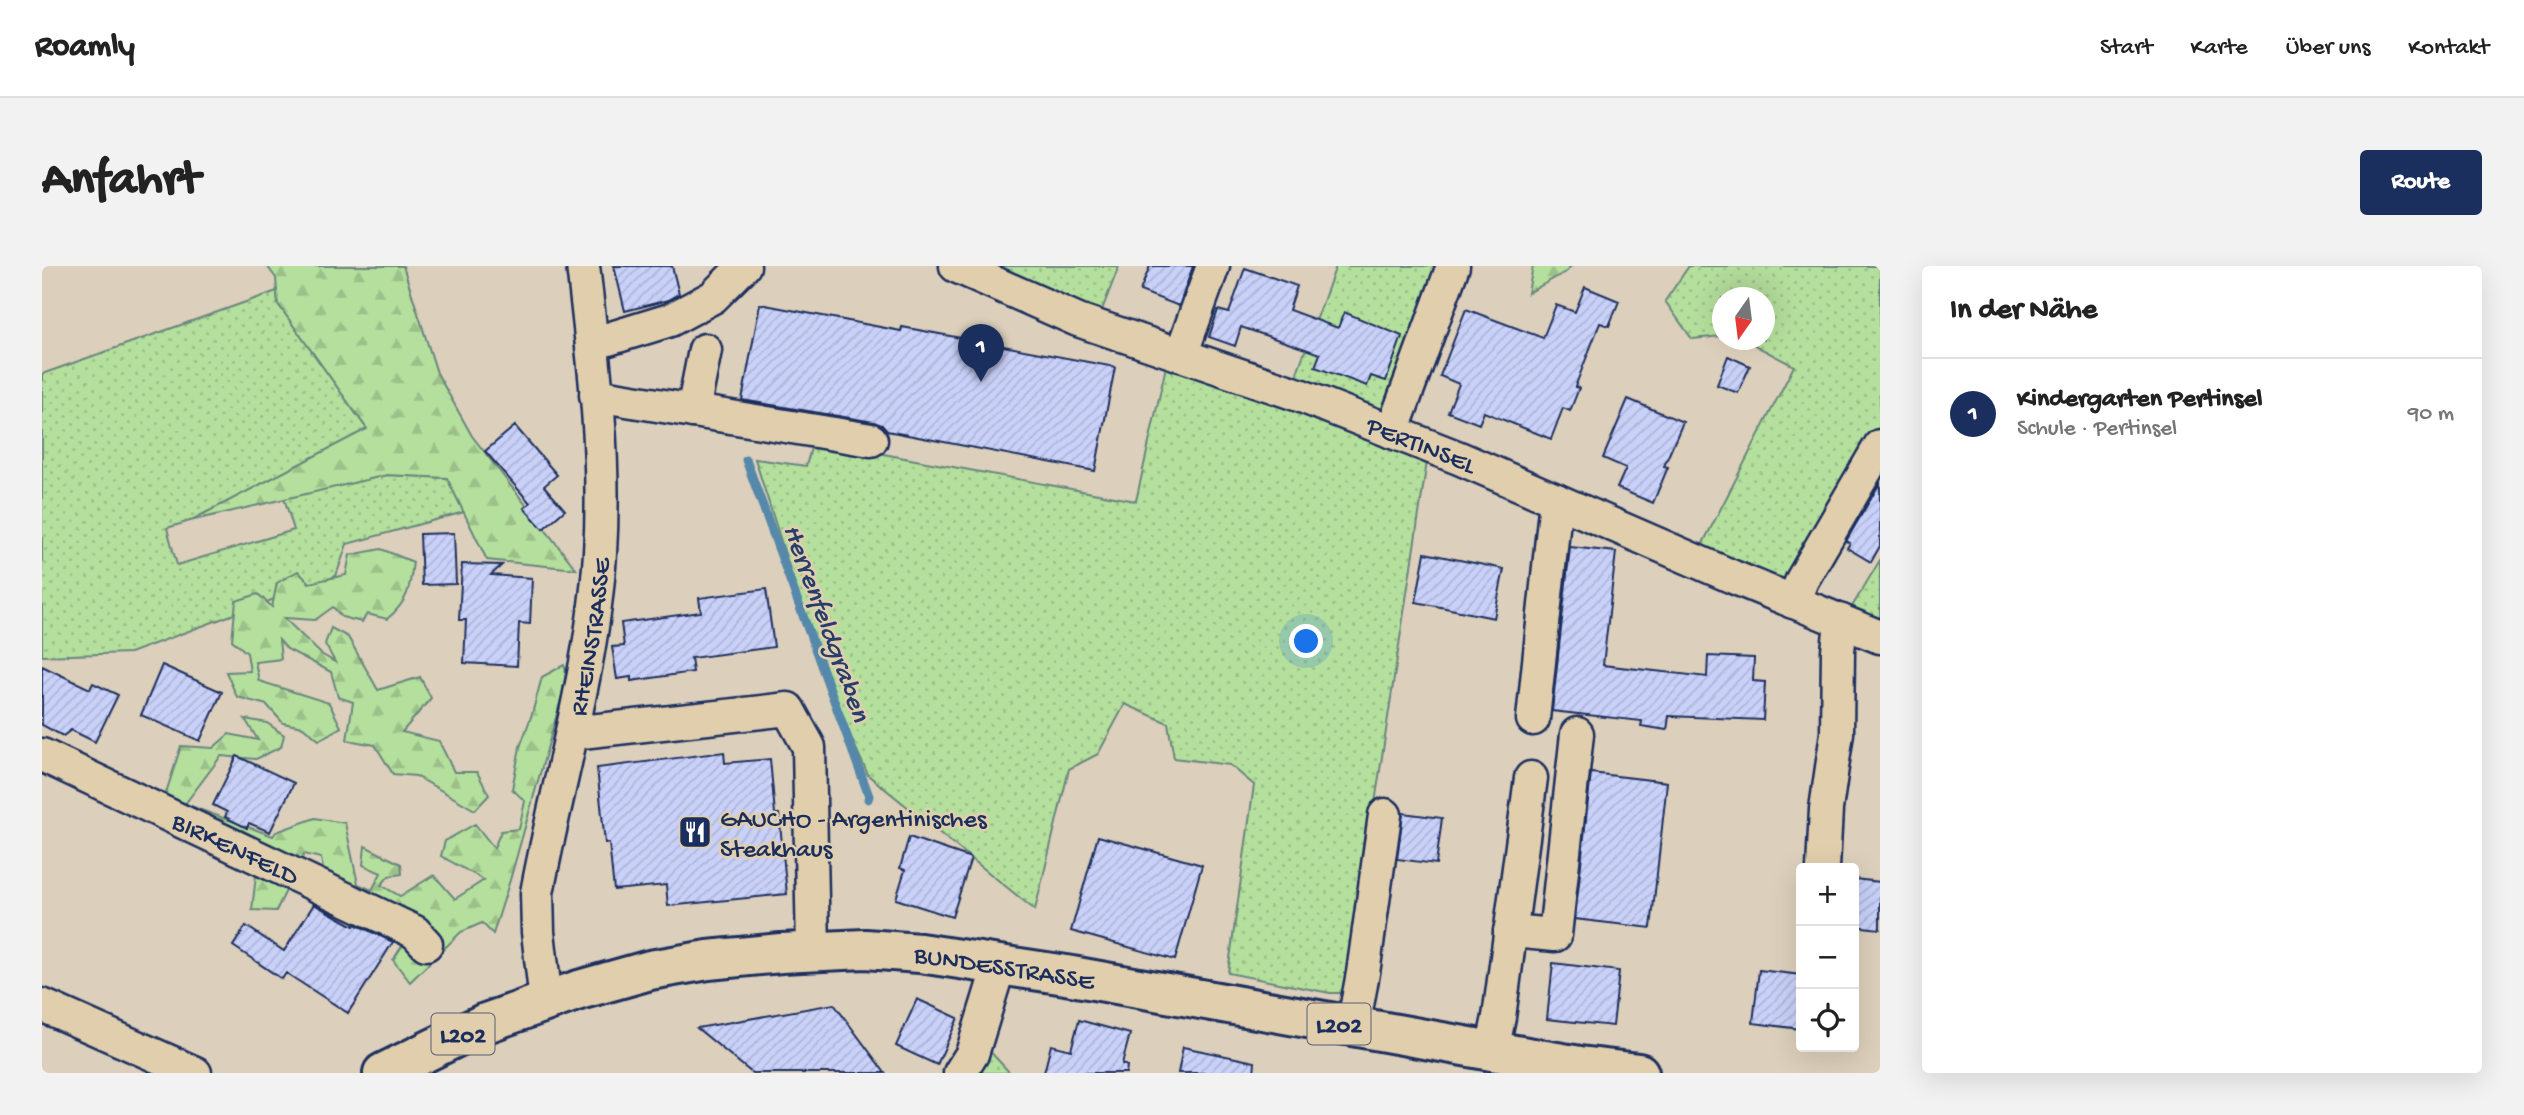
<!DOCTYPE html>
<html lang="de">
<head>
<meta charset="utf-8">
<style>
  :root { --surface:#fff; --page:#f2f2f2; --text:#222; --muted:#767676; --line:#e0e0e0; --accent:#1b2f5e }
  body { margin:0; font-family:"Gochi Hand",sans-serif; background:var(--page); color:var(--text) }
  .controls { position:absolute; right:21px; bottom:21px; display:grid; overflow:hidden; border-radius:7px; box-shadow:0 7px 28px #0002 }
  .controls button { width:63px; height:63px; display:grid; place-items:center; padding:0; border:0; border-bottom:2px solid var(--line); background:var(--surface); color:var(--text); font:35px sans-serif }
  .compass { position:absolute; left:1670px; top:21px; width:63px; height:63px; border-radius:50%; background:var(--surface); box-shadow:0 7px 28px #0002; rotate:194deg }
  .you { position:absolute; left:1265px; top:376px; width:24px; height:24px; margin:-18px; border:5px solid #fff; border-radius:50%; background:#1a73e8; box-shadow:0 0 0 10px #1a73e833 }
  .badge { display:grid; place-items:center; width:46px; height:46px; border-radius:50%; background:var(--accent); color:#fff; font-size:23px; font-weight:700 }
  .pin { position:absolute; translate:-50% -58px; filter:drop-shadow(0 2px 4px #0008) }
  .pin::after { content:''; position:absolute; top:37px; width:24px; height:21px; background:inherit; clip-path:polygon(0 0,100% 0,50% 100%) }
  .list { margin:0; padding:0; list-style:none }
  h2 { display:flex; justify-content:space-between; align-items:center; height:91px; margin:0; padding:0 28px; font-size:30px }
  h2 small { font-size:23px; font-weight:400; color:var(--muted) }
  .list li { display:grid; grid-template-columns:46px 1fr auto; gap:21px; align-items:center; box-sizing:border-box; height:112px; padding:0 28px; border-top:2px solid var(--line) }
  .list b { display:block; font-size:26px; white-space:nowrap }
  .list p { margin:0; font-size:23px; white-space:nowrap; color:var(--muted) }
  .list em { font-size:23px; font-style:normal; color:var(--muted) }
  .icon { flex:none; width:38px; height:38px; fill:none; stroke:currentColor; stroke-width:2; stroke-linecap:round; stroke-linejoin:round }
  .map { position:relative; flex:none; width:1838px; height:807px; overflow:hidden; border-radius:7px }
  header { display:flex; align-items:center; gap:42px; box-sizing:border-box; height:98px; padding:0 35px; background:var(--surface); border-bottom:2px solid var(--line) }
  header strong { font-size:33px }
  nav { display:flex; gap:38px; margin-inline-start:auto; font-size:24px }
  .intro { display:flex; align-items:center; justify-content:space-between; box-sizing:border-box; height:168px; padding:0 42px }
  h1 { margin:0; font-size:49px }
  .button { padding:18px 32px; border-radius:7px; background:var(--accent); color:#fff; font-size:24px; font-weight:700 }
  main { display:flex; gap:42px; padding:0 42px }
  aside { flex:1; background:var(--surface); border-radius:7px; box-shadow:0 7px 28px #0002 }
  .map>svg:first-child { display:block }
</style>
</head>
<body>
<header>
<strong>Roamly</strong>
<nav><a>Start</a><a>Karte</a><a>Über uns</a><a>Kontakt</a></nav>
</header>
<div class="intro"><h1>Anfahrt</h1><a class="button">Route</a></div>
<main>
<div class="map">
<svg width="1838" height="807" viewBox="0 0 1838 807">
  <defs>
    <pattern id="grass-dots" width="8" height="8" patternUnits="userSpaceOnUse" patternTransform="scale(1.75)"><rect width="8" height="8" fill="#b5df9c"/><path d="M2 2h.1M6 6h.1" fill="none" stroke="#9bc089" stroke-width="1.8" stroke-linecap="round"/></pattern>
    <pattern id="forest-firs" width="22" height="20" patternUnits="userSpaceOnUse" patternTransform="scale(1.75)"><rect width="22" height="20" fill="#b5df9c"/><path d="M5 1l3.5 6h-7zM16 11l3.5 6h-7z" fill="#9bc089"/></pattern>
    <pattern id="building-hatch" width="6" height="6" patternUnits="userSpaceOnUse" patternTransform="scale(1.75)"><rect width="6" height="6" fill="#cad1f9"/><path d="M-1 1l2-2M0 6l6-6M5 7l2-2" fill="none" stroke="#adb4d8"/></pattern>
  </defs>
  <rect width="100%" height="100%" fill="#dccfbb"/>
  <filter id="ink" filterUnits="userSpaceOnUse"><feTurbulence type="fractalNoise" baseFrequency=".0143" numOctaves="2"/><feDisplacementMap in="SourceGraphic" scale="14" xChannelSelector="R" yChannelSelector="G"/><feConvolveMatrix kernelMatrix="1 2 1 2 8 2 1 2 1" color-interpolation-filters="sRGB"/></filter>
  <g filter="url(#ink)">
    <path fill="url(#grass-dots)" stroke="#68877d" stroke-width="2" d="M942 0H1077L1058 49Z
      M1294 0H1422L1350 153 1252 115Z
      M1647 0H1838V160L1745 319 1658 283 1752 100 1703 74H1722V32H1680V70L1650 73 1623 35Z
      M235 25 236 38 325 163 148 255 125 262 135 299 252 264 242 232 345 209 405 212 422 246 305 278 294 310 88 387 0 390V108Z
      M1125 96 1386 189 1304 727H1288L1186 707 1212 519 1188 499 1132 492 1126 457 1083 438 1056 488 1027 503 993 644 826 509 807 467 757 332 713 193 764 200 771 175 1094 235Z
      M1838 294V357L1808 344Z
      M943 780 968 807H928Z"/>
    <path fill="url(#forest-firs)" stroke="#68877d" stroke-width="2" d="M225 0H361L395 107 430 170 534 303 445 294 405 212 345 209 148 255 325 163 236 38 234 12Z
      M1491 0H1529L1525 5 1486 27Z
      M339 283 371 296C368 322 366 336 345 353L325 348 320 356 300 351 291 341 273 354 242 352 279 388 293 396 283 378 289 362 306 371 336 424 378 411 389 432 360 466 397 475 412 506H435L447 529 433 544 374 510 351 508 333 479 305 474 311 436 296 431 289 406 245 383 237 374 239 393 213 396 217 415 287 437 299 461 277 474 261 461 241 457 225 439 195 431 184 406 208 405 205 387 190 374 194 335 216 328 230 341 235 317 256 305 267 317 304 309 308 289Z
      M522 399 524 406 520 430 468 614 451 668 440 657 419 666 368 716 351 694 375 657 284 618 279 592 262 588 234 645 210 644 217 583 216 573 194 574 123 530 139 480 171 482 187 468 216 474 203 453 225 457 242 469 239 481 214 493 179 490 143 538 231 570 234 566 273 552 303 557 316 618 330 624 339 607 321 599 323 580 359 598 360 608 347 610 339 619 358 630 392 609 413 633 442 614 399 590 403 575 433 558 452 582 459 565 477 563 483 535 470 523 478 481 490 448 500 411Z"/>
    <g fill="none" stroke-linecap="round" stroke-linejoin="round">
      <path stroke="#58a" stroke-width="9" d="M704 194 827 530 826 533"/>
    </g>
    <path fill="url(#building-hatch)" stroke="#1b2f5e" stroke-width="2" d="M572 0H630L637 28 626 34 583 45Z
      M1108 0H1151L1137 40 1098 25Z
      M1203 2 1255 20 1247 44 1296 62 1302 46 1360 70 1344 115 1329 110 1325 120 1273 101 1278 88 1199 61 1193 80 1167 71 1176 44 1187 47Z
      M1543 21 1577 35 1567 60 1558 57 1533 121 1537 122 1528 145 1521 142 1509 173 1442 146 1437 158 1406 146 1417 118 1398 110 1424 43 1501 72 1514 39 1533 46Z
      M718 38 859 65 860 61 1073 101 1053 205 845 165 840 159 832 156 700 134Z
      M1686 90 1708 100 1696 127 1675 119Z
      M1586 133 1641 156 1622 200 1626 201 1611 237 1575 222 1584 202 1561 192Z
      M473 160 515 209 502 220 523 244 501 263 482 242 488 237 443 185Z
      M1838 217V280L1829 296 1805 282 1808 277 1804 275Z
      M412 267 414 318 380 319 378 268Z
      M1528 281 1574 286 1561 399 1665 411 1666 390 1712 392 1711 415 1723 416 1721 454 1627 450 1625 464 1599 460 1600 455 1510 445Z
      M1383 287 1462 303 1452 352 1374 336Z
      M420 298 460 299 449 309 490 312 488 358 477 357 475 400 422 397 424 354H417Z
      M724 323 732 381 649 392 651 406 589 415V411L575 413 570 381 582 380 579 357 659 346 657 332Z
      M120 399 180 426 158 475 99 449Z
      M0 400 48 423 51 417 76 429 53 476 29 464 21 470 0 459Z
      M682 486 683 497 728 493 733 548H737L745 628 626 640 624 619 572 624 567 577H563L555 502Z
      M195 490 252 517 228 566 207 557 205 562 183 551 185 546 171 539Z
      M1549 507 1625 516 1609 662 1533 653Z
      M1361 547 1400 552 1394 598 1355 593Z
      M1056 570 1160 599 1133 694 1029 665Z
      M867 571 929 592 910 651 854 633 863 604 858 602Z
      M1812 613 1838 616V663L1812 660Z
      M272 638 312 660 313 658 351 676 306 747 244 707 240 713 191 680 204 660 242 685Z
      M1511 697 1577 705 1571 760 1505 753Z
      M1717 704 1759 709V763L1711 757Z
      M875 733 916 752 895 799 854 780Z
      M792 738 843 807H710L655 762Z
      M1037 754 1088 768 1080 798 1085 800 1084 807H1002L1009 779 1029 784Z
      M1141 781 1213 796 1212 807H1136Z"/>
    <g fill="none" stroke-linecap="round" stroke-linejoin="round">
      <defs>
        <g id="minor">
          <path id="s1" d="M914 0 1036 54 1257 129 1417 192 1691 311 1838 371"/>
          <path d="M550 78 628 54 671 31 702 0"/>
          <path d="M1139 89 1171 0"/>
          <path d="M554 129 829 174"/>
          <path d="M651 145 663 84"/>
          <path d="M1350 166 1411 0"/>
          <path d="M1751 336 1760 314 1838 180"/>
          <path d="M1491 453 1514 234"/>
          <path d="M530 467 746 443 767 481 771 685"/>
          <path id="s2" d="M0 489 373 666 384 678"/>
          <path d="M1781 602 1784 543 1795 467 1796 385 1799 355"/>
          <path d="M1468 665 1513 669 1535 468"/>
          <path id="s3" d="M504 736 496 666 495 627C516 514 551 402 558 287 564 190 552 95 541 0"/>
          <path d="M0 739 153 807"/>
          <path d="M1311 761 1321 707 1343 549"/>
          <path d="M1450 785 1457 751 1489 512"/>
          <path d="M918 807 930 788 957 700"/>
        </g>
        <g id="major">
          <path id="s4" d="M341 807 441 758 537 724 608 704 666 694 739 687 823 683 878 687 1024 709 1450 785 1538 800 1597 807"/>
        </g>
      </defs>
      <use href="#minor" stroke="#1b2f5e" stroke-width="37"/>
      <use href="#major" stroke="#1b2f5e" stroke-width="44"/>
      <use href="#minor" stroke="#e1ceac" stroke-width="32"/>
      <use href="#major" stroke="#e1ceac" stroke-width="38"/>
    </g>
  </g>
  <defs>
    <symbol id="restaurant-square" viewBox="-11 -11 22 22"><rect x="-9" y="-9" width="18" height="18" rx="4" fill="#1b2f5e" stroke="#e1ceac"/><path d="M-5-6h1v4h1v-4h1v4h1v-4h1v5L-1.5 .5V6h-2V.5L-5-1ZM5-6V6H3V1.5H1.5Q1.5-4 5-6Z" fill="#fff"/></symbol>
  </defs>
  <g fill-rule="evenodd">
    <use href="#restaurant-square" x="634" y="547" width="38" height="38"/>
  </g>
  <g text-anchor="middle" stroke-width="5" stroke-linejoin="round" paint-order="stroke">
    <g fill="#e1ceac" stroke="#565f75" stroke-width="2">
      <rect x="1265.5" y="737.5" width="63" height="41" rx="5"/>
      <rect x="389.5" y="747.5" width="63" height="41" rx="5"/>
    </g>
    <g font-size="24" font-weight="bold" fill="#1b2f5e">
      <text x="1297" y="766">L202</text>
      <text x="421" y="776">L202</text>
    </g>
    <g font-size="26" fill="#1b2f5e" stroke="#e1ceac">
      <text dy="9" stroke="none"><textPath href="#s1" startOffset="499">PERTINSEL</textPath></text>
      <text dy="9" stroke="none"><textPath href="#s3" startOffset="371">RHEINSTRASSE</textPath></text>
      <text dy="9" stroke="none"><textPath href="#s2" startOffset="215">BIRKENFELD</textPath></text>
      <text dy="9" stroke="none"><textPath href="#s4" startOffset="644">BUNDESSTRASSE</textPath></text>
    </g>
    <g font-size="26" fill="#1b2f5e" stroke="#e1ceac" text-anchor="start">
      <text x="678" y="560">GAUCHO - Argentinisches<tspan x="678" dy="30">Steakhaus</tspan></text>
    </g>
    <g font-size="28" font-style="italic" fill="#253e6b" stroke="#e1ceac">
      <text transform="translate(787 356) rotate(70)" y="10">Herrenfeldgraben</text>
    </g>
  </g>
</svg>
<div class="controls">
<button>+</button>
<button>−</button>
<button><svg class="icon" aria-label="locate" viewBox="0 0 24 24"><circle cx="12" cy="12" r="6"/><path d="M12 2v4M12 18v4M2 12h4M18 12h4"/></svg></button>
</div>
<svg class="compass" viewBox="-18 -18 36 36"><path d="M0-13l5 13h-10z" fill="#e53935"/><path d="M0 13l5-13h-10z" fill="#767676"/></svg>
<div class="you"></div>
<div class="pin badge" style="left:939px;top:116px">1</div>
</div>
<aside>
<h2>In der Nähe<small></small></h2>
<ul class="list">
<li><span class="badge">1</span><div><b>Kindergarten Pertinsel</b><p>Schule · Pertinsel</p></div><em>90 m</em></li>
</ul>
</aside>
</main>
</body>
</html>
